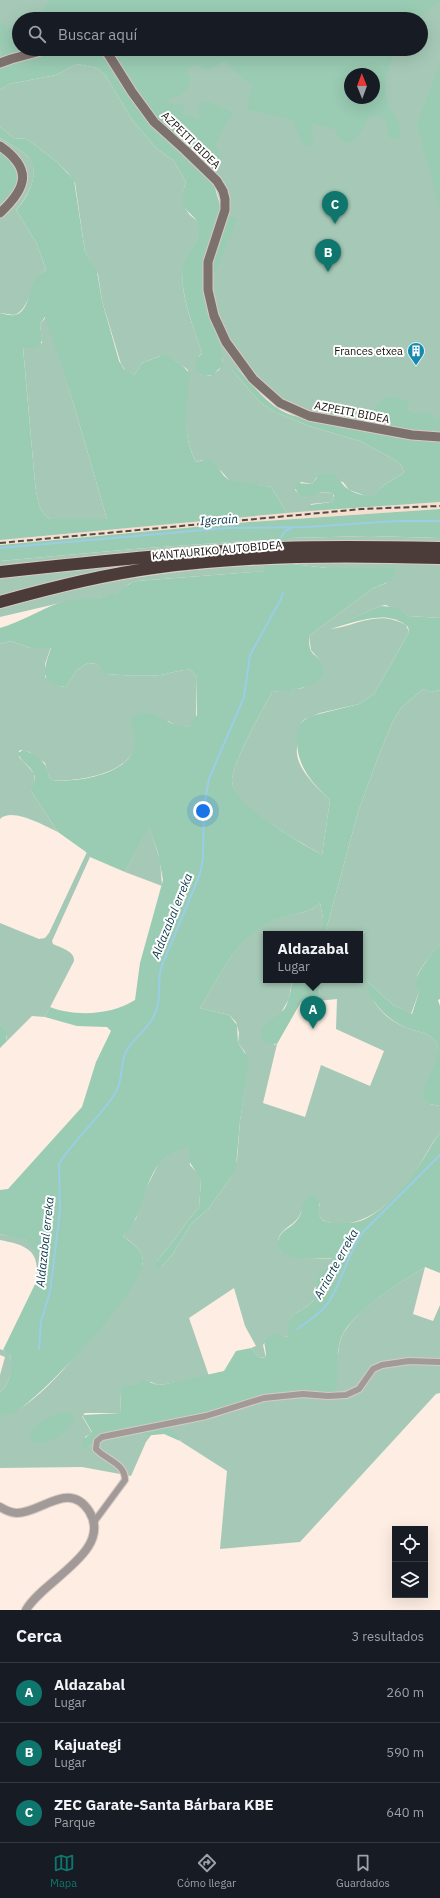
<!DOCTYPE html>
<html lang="es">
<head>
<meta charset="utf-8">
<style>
  :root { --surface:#171b24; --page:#242831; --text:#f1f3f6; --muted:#9ea1a6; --line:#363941; --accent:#0f766e }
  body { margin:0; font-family:"IBM Plex Sans",sans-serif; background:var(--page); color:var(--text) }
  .controls { position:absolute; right:12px; bottom:12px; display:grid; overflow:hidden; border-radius:0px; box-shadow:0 4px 16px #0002 }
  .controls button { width:36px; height:36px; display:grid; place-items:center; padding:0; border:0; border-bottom:1px solid var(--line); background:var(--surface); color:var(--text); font:20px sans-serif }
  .compass { position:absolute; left:344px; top:68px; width:36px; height:36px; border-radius:50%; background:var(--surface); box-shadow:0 4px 16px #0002; rotate:359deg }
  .you { position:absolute; left:203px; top:811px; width:14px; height:14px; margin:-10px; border:3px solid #fff; border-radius:50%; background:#1a73e8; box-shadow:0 0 0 6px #1a73e833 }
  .badge { display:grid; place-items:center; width:26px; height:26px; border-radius:50%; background:var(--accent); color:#fff; font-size:13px; font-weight:700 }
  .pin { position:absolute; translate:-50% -33px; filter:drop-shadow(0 1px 2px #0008) }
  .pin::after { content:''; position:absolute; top:21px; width:14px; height:12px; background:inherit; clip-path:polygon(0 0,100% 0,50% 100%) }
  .popup { position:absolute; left:263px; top:931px; width:100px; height:52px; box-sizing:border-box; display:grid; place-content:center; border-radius:0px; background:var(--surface); filter:drop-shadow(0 1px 3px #0005); font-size:13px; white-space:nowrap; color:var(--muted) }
  .popup b { font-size:15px; color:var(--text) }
  .popup::after { content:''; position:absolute; left:50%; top:100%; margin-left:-8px; border:8px solid transparent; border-top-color:var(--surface) }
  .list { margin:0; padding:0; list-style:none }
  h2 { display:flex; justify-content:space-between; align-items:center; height:52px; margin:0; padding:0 16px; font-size:17px }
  h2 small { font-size:13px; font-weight:400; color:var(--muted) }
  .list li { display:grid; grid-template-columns:26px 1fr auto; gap:12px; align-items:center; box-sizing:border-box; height:60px; padding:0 16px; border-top:1px solid var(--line) }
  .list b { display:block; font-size:15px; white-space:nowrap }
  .list p { margin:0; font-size:13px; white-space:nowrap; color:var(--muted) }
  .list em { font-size:13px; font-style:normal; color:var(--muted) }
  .icon { flex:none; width:22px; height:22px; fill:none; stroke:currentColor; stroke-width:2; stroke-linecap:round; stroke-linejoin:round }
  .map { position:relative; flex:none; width:440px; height:1610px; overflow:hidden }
  .search { position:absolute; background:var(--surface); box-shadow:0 4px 16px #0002; left:12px; right:12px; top:12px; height:44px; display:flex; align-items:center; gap:10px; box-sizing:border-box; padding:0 14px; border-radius:22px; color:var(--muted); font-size:15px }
  .sheet { height:232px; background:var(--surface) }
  nav { display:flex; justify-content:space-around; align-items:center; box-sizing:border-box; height:56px; border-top:1px solid var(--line); background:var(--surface); font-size:11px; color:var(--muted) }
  nav a { display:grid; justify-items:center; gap:2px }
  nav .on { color:var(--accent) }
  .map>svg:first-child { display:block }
</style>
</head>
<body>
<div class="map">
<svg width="440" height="1610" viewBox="0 0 440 1610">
  <rect width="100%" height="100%" fill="#fdede2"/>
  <path fill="#f6dfd0" d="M440 502V509L249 522 0 545V540L316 510Z"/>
  <path fill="#a6c9b7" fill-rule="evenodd" d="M0 0H440V436L293 415C267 403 256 387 236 368L232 370 260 402 273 411 309 426 360 441 395 460 402 466 404 473 384 485 372 498 349 490 343 482 317 477 312 484 301 482 295 490 304 498C315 494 322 490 333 494L334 498 331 502 311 504 309 510 310 511 287 513 271 487 234 482 229 480 221 471 202 460 196 462C181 434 186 401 188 370L176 361 165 356H160L142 363 134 375 126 371 121 364 102 301 98 274 85 252 75 183 68 173 57 162 31 142 27 139 14 138 0 127V90L9 84 56 75 77 64 97 68 105 75 133 121 157 149 173 160 186 182C182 192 182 205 189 214 193 218 198 220 199 226 202 243 185 256 183 272 180 296 195 330 202 353L199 356 200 374 210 376 219 370 223 361 205 298 215 273 221 212 220 202 215 186 112 49H421V19H19V49L0 62ZM350 74H374V98H350Z
    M0 138C9 144 19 148 26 155 44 170 27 197 16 210L37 244 46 270C30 281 30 311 14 315L0 313Z
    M46 317 73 402 107 519H50C38 512 37 496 35 483L23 347 42 343 40 324Z
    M370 536 440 538V541H289L290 538Z
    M259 540 265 542 156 550 0 566V561L134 549Z
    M169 560 0 597V577Z
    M327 563 440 564V618L408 616 386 605 380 606 330 629C358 626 376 609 406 625L409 632 374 694 359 704 320 713 305 719 302 722C300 732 296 744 297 754 299 771 317 788 330 800L322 855C301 842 232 806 232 781 232 763 262 711 272 692L303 688 323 671 322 663 311 650 309 636 372 589 386 583 397 568H327L292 564Z
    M263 565 266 571 137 581 129 584 123 590 111 596 60 603 0 617V608C86 583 174 569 263 565Z
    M11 641 31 648 51 647 45 664V677C53 682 57 686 66 687L76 671 88 663 97 664 106 674C124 675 142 677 160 675 170 674 181 669 191 670L197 677 196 719 189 726 184 727H178L168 721 132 723C154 769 83 783 52 780L49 777 45 763 29 752 21 750 19 751V757L34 773 35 781 31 791 58 832C44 826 13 807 0 819V644Z
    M423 689 430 692 440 690V945C435 949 418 971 417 977 416 981 417 989 419 992L411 1014 393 1005 367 981C372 1007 388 1022 413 1030 423 1033 430 1034 437 1043L439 1060 435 1068 430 1104 440 1106V1133C430 1145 424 1159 415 1172 396 1199 364 1232 327 1222 317 1219 318 1211 320 1203L301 1212C297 1226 280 1227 278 1241L281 1250 300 1258 334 1259 314 1289 315 1297 314 1300C301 1315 283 1310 290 1337L270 1335 263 1345 266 1358 259 1357 251 1348 256 1346 245 1326 234 1288 189 1318 209 1376 166 1384 158 1385 151 1382 135 1385 120 1391 121 1413H85L82 1416 92 1433 85 1437 89 1447 100 1438 138 1430 142 1436 152 1434 146 1442 131 1476 82 1467 0 1468V1415C41 1416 120 1297 143 1264 144 1250 133 1244 123 1236L136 1219 142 1196 159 1163 173 1150 189 1146 190 1165 199 1175 201 1180 199 1208 189 1219 175 1239 157 1261 161 1267 172 1255 191 1224 209 1208 230 1179 237 1160 240 1121 248 1066 245 1052 238 1043 239 1033 236 1022 229 1015 200 1008C220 976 236 937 273 920 290 912 304 917 320 903L323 918V934H266V980H292L289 999 282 1011 274 1045 277 1044 263 1103 305 1117 321 1065 370 1086 384 1051 336 1029 337 999 318 1001 321 980H360V934H325L358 812 377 760 392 723 401 708Z
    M149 826 160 860 162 886 125 872Z
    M87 852 90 857 52 941 53 944C61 948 75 951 74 961L45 1017 32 1016 7 1041V1037L0 1024V923L39 939 45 938 49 933Z
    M0 1234C8 1236 17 1236 24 1239 41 1246 46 1267 36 1281 41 1250 26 1245 0 1240Z
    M425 1267 413 1314 433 1321 440 1305V1393L436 1394 300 1542 220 1549 227 1471 180 1441 181 1440 164 1425 338 1354C339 1344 341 1335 347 1328 361 1306 402 1281 425 1267Z
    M0 1349 9 1353C14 1365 11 1383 0 1392V1375L5 1357 0 1355Z"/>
  <path fill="#9acbb3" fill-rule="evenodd" d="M49 0H440V1L417 19H39Z
    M0 20 5 24 6 30 19 24V49H397C388 66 381 88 389 106 394 116 402 123 400 135L397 138H390L388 135C387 120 386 116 369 117 364 126 358 141 347 143L340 139 335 130 312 123 313 144 305 146 301 142 293 120 248 110 249 97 253 86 241 77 224 61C214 67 208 75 198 65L186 69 190 78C189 92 179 99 166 98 169 105 177 106 184 104L183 114 199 119 198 107 203 102H209L234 113 222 130 215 146C226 159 215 170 215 185 215 193 221 203 221 212L237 219 205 298 222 353 223 365 213 375C205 377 197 375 195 367L197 359 202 353C194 328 179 292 183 267 186 254 200 244 199 228 197 210 174 215 186 182L173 160 157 149 133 121 105 75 97 68 77 64 56 75 9 84 0 90V55L3 53 0 46ZM350 74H374V98H350Z
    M440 63V212L418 127 419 119Z
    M0 127 14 138 27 139 31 142 57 162 74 180 85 252 97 271 102 301 119 361 124 369 134 375 142 363 163 355C174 358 183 365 190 374 187 404 181 434 196 462L207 459 213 461 224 476 229 480 271 487 287 513 0 540V313C5 314 11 316 15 315 28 312 29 292 33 283 36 277 41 274 46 270L37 244 16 210C28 197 43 170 26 155 19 148 9 144 0 138ZM45 317 73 402 107 519H50C38 512 37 496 35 483L23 348H33L40 345 42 340 40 324Z
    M0 150C4 153 9 156 12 160 24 175 15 194 0 203Z
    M233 368H236C255 386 273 414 301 417 313 418 326 415 338 413 349 411 364 412 374 408 379 406 380 400 385 397H392L409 401 407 408 411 413C421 414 430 408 435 419L440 418V502L310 511 308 508 310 505 331 502 334 498V495C322 487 313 498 301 498L295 488 297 483 312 484 319 475C339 470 337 481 348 489 354 494 365 495 372 497L384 485 404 473 402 466 395 460 360 441 309 426 273 411 260 402 232 370Z
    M440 509V538L370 536 290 538 289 541 265 542 259 540 134 549 0 561V545L249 522Z
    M292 564 327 568H397L394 576 390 581 372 589 309 636C309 640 309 647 311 651 314 656 321 659 323 665 329 690 285 690 272 692 262 711 232 763 232 781 232 804 302 844 322 855L330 800C311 782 296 765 297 738 297 727 302 720 311 716L359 704 374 694 409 632 408 627C386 607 351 624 327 630L380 606 396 607 408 616 440 618V690L430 692 423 689 401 708 392 723 377 760 358 812 325 934H323V918L320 903C304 917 290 912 272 921 236 938 220 976 200 1008L229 1015 237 1025 238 1043 247 1056 249 1063 240 1121 236 1167 230 1179 209 1208 191 1224 172 1255 161 1267 157 1269 155 1266 157 1261 175 1239 189 1219 199 1208 201 1180 189 1161V1147C151 1153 148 1189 136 1218 133 1225 128 1230 123 1236 131 1243 143 1249 143 1261 143 1290 44 1394 17 1411 12 1414 6 1416 0 1415V1392C10 1384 13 1368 10 1355L3 1350 39 1276 42 1263 38 1253 26 1240 0 1234V1190L8 1189 82 1107 96 1062 111 1031 107 1027 77 1026 45 1017 50 1007C75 1017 112 1015 135 1000L140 963 163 880 158 853 149 827 125 872 90 857 86 852 58 832 31 791C31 786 35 784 35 779 35 767 21 764 18 753L23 750C38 755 47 762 49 777L52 780C75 783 127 775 134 748 137 737 133 730 131 720L136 713C161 709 168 729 189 726L197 715V677L191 670C181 669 170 674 160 675 142 677 123 675 105 674L97 664 88 663 76 671 66 687C37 683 44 669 51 648H31L11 641 0 644V628C21 622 39 610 59 603 75 597 95 600 111 595 123 592 125 584 137 581L265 571 263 565Z
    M440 945V999L438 1000 440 1006V1106L430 1104 423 1098C424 1074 440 1069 437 1043 430 1034 423 1033 413 1030 397 1025 383 1015 374 1001 369 995 366 989 367 981L393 1005 412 1014 419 992C417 989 415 985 416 980 417 973 434 949 440 945Z
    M292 980H321L318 1001 301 1002 277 1044 267 1043 261 1038C257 1023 278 1018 285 1008 290 999 291 989 292 980Z
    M0 1024 6 1033 7 1041 0 1048Z
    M440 1133V1273L425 1267C401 1282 351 1312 341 1338 335 1356 338 1375 336 1393L282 1397 164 1425 181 1438 180 1441 164 1434 142 1436 138 1430 100 1438 89 1447 85 1449 82 1447 83 1440 92 1432 82 1415 121 1413 120 1391 123 1386 135 1385 143 1380 158 1385 166 1384 224 1371 236 1351 251 1348 259 1357 265 1358 266 1354 264 1341 267 1336 273 1334 289 1337C283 1310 301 1315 314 1300L317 1278 334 1259C316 1257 288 1264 278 1246 277 1230 290 1230 298 1219 305 1210 298 1202 313 1195L319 1199C321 1205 317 1211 320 1217 323 1223 333 1223 339 1223 346 1223 354 1223 360 1221 382 1214 408 1183 420 1164 427 1154 432 1143 440 1133Z
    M65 1412 72 1414 74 1416C75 1430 44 1449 32 1441L30 1435C35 1422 53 1414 65 1412Z"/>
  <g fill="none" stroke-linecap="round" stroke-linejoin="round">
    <path stroke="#9acee5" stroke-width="2" d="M281 537 285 531 292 528
      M0 548 227 528 306 527 397 521H440
      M297 1329C308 1322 320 1314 328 1303 343 1281 347 1254 363 1232L440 1155
      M39 1349 41 1321 50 1292 60 1211 59 1164C74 1139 98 1120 114 1095 123 1082 120 1068 125 1054 130 1040 147 1031 154 1016 162 1000 157 984 161 968L200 874 203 858 204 806 209 779 244 697 250 655 281 599 283 592"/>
    <defs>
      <path id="minor" d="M94 1522 125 1480C125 1463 106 1460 96 1449L97 1441 102 1437 206 1416 264 1398 303 1394 328 1396 346 1395 359 1389 373 1369 382 1365 409 1361 440 1362"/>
      <path id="tertiary" d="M0 1507C5 1510 11 1513 17 1513 41 1513 69 1480 89 1511 114 1551 43 1580 26 1610"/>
      <path id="secondary" d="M105 49 132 92 154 122 185 150 217 181 223 191 225 199V210L208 262V290L214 316 226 342 253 379 280 403 309 416 412 435 440 437
        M0 63 11 59 48 49
        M0 146C33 169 27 188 0 213"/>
      <path id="motorway" d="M0 572C93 562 186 552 280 548 333 546 387 547 440 548
        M0 602C50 588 101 575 153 568 248 555 345 555 440 558"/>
    </defs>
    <use href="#minor" stroke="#d8cac0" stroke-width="8"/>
    <use href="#tertiary" stroke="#d8cac0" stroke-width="10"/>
    <use href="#secondary" stroke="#d8cac0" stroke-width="11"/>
    <use href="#motorway" stroke="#d8cac0" stroke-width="14"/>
    <use href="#minor" stroke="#a29a98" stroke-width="6"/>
    <use href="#tertiary" stroke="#a29a98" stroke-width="8"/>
    <use href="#secondary" stroke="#7d716e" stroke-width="9"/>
    <use href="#motorway" stroke="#4b3c39" stroke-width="12"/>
    <path stroke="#524a45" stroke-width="2" stroke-dasharray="6 3" stroke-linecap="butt" d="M0 543 362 509 440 506"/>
  </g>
  <defs>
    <symbol id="building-pin" viewBox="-11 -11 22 30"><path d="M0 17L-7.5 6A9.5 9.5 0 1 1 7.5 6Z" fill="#1589ae" stroke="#fff"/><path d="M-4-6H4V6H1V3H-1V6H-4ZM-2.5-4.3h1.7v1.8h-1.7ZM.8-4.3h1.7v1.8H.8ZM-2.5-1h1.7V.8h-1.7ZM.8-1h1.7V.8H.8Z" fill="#fff"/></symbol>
  </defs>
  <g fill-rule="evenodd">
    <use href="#building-pin" x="406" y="341" width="20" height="27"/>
  </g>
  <g text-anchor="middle" stroke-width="4" stroke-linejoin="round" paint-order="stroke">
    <g font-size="11" fill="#15100c" stroke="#fff">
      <text transform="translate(191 140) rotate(44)" y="4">AZPEITI BIDEA</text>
      <text transform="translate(352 412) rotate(11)" y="4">AZPEITI BIDEA</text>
      <text transform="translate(217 550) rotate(-5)" y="4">KANTAURIKO AUTOBIDEA</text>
    </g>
    <g font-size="11" fill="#15100c" stroke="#fff" text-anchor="end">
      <text x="403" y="355">Frances etxea</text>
    </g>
    <g font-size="12" font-style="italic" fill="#063546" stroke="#fff">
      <text transform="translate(219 520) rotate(-4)" y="4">Igerain</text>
      <text transform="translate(172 916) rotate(-68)" y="4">Aldazabal erreka</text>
      <text transform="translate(45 1242) rotate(-84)" y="4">Aldazabal erreka</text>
      <text transform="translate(336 1264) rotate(-61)" y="4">Arriarte erreka</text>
    </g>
  </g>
</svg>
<div class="controls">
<button><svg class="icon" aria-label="locate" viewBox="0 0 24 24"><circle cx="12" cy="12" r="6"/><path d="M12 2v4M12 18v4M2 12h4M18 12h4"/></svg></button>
<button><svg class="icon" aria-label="layers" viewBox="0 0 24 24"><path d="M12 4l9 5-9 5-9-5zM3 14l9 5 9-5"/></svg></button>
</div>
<svg class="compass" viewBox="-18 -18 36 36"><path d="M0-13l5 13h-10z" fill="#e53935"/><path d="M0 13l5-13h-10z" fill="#9ea1a6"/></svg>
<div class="you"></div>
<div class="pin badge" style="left:313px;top:1029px">A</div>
<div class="popup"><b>Aldazabal</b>Lugar</div>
<div class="pin badge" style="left:328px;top:272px">B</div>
<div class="pin badge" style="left:335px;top:224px">C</div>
<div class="search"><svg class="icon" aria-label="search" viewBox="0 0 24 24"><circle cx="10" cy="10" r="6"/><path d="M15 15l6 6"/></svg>Buscar aquí</div>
</div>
<section class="sheet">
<h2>Cerca<small>3 resultados</small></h2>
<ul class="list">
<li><span class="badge">A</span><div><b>Aldazabal</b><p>Lugar</p></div><em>260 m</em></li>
<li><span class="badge">B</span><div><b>Kajuategi</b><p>Lugar</p></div><em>590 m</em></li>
<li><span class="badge">C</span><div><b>ZEC Garate-Santa Bárbara KBE</b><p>Parque</p></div><em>640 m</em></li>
</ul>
</section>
<nav>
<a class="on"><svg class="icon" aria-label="map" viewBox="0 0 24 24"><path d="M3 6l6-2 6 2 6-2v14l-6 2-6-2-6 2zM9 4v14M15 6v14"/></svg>Mapa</a>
<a><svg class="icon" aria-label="directions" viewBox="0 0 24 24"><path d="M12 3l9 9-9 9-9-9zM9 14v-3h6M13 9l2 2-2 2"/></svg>Cómo llegar</a>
<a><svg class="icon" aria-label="saved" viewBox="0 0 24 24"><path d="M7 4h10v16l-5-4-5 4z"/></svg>Guardados</a>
</nav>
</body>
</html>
